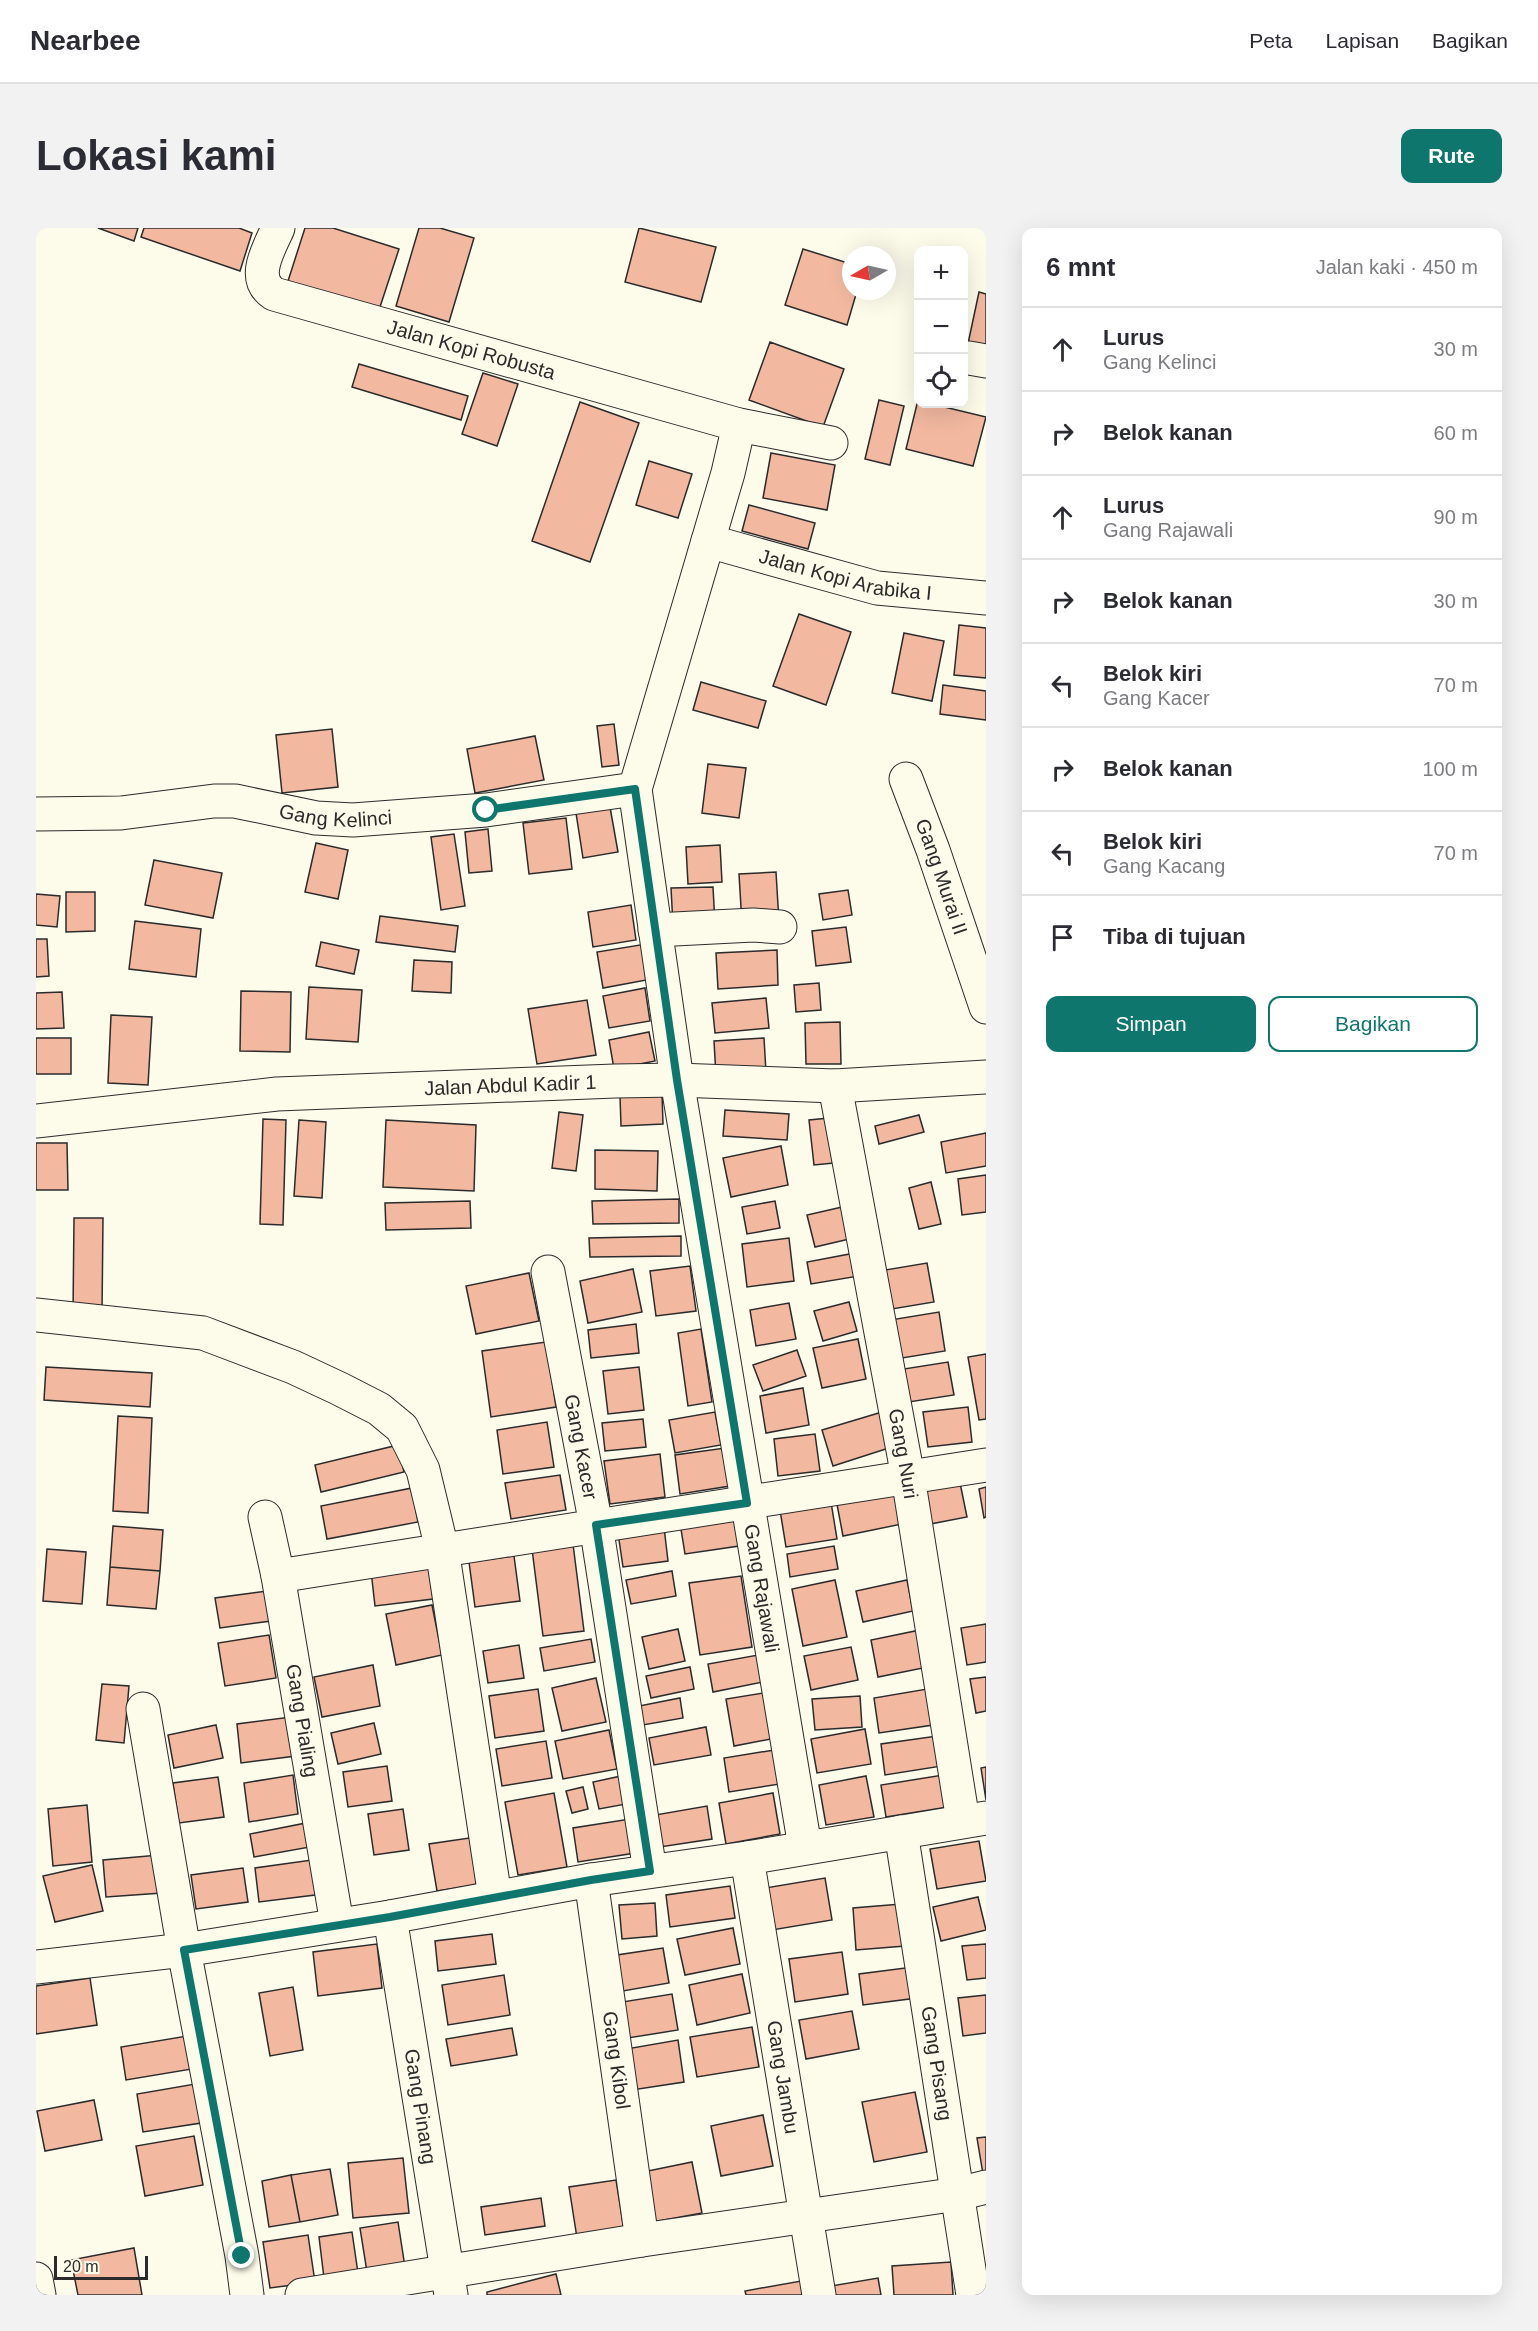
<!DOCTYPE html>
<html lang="id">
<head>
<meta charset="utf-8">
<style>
  :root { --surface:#fff; --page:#f2f2f3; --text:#2b2b33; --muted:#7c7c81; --line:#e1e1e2; --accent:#0f766e }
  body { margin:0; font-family:Arial,sans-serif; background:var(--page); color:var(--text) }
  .controls { position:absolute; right:18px; top:18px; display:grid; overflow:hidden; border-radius:12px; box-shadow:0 6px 24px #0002 }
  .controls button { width:54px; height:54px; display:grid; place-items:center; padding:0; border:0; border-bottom:2px solid var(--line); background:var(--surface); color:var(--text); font:30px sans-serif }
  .compass { position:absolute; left:806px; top:18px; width:54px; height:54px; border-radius:50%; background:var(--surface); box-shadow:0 6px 24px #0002; rotate:261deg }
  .scale { position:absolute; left:18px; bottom:15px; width:94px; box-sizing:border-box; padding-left:6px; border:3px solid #2b2b2b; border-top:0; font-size:16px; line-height:21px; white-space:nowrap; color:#2b2b2b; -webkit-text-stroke:4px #fdfbea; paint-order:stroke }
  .stop { position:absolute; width:18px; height:18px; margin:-14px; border:4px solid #0f766e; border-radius:50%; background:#fff }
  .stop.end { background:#0f766e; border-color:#fff; box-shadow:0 2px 6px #0008 }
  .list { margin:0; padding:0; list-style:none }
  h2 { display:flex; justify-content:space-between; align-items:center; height:78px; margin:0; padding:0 24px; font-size:26px }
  h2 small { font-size:20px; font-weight:400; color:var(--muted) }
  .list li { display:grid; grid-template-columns:39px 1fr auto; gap:18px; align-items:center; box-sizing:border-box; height:84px; padding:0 24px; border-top:2px solid var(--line) }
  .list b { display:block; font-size:22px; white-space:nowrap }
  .list p { margin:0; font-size:20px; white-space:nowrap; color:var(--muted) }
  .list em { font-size:20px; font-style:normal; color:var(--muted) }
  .actions { display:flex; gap:12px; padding:18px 24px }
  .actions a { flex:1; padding:14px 0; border:2px solid var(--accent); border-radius:12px; text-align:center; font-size:21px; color:var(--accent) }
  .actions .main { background:var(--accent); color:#fff }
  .icon { flex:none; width:33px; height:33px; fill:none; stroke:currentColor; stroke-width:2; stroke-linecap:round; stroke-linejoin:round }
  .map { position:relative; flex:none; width:950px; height:2067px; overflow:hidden; border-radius:12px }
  header { display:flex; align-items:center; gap:36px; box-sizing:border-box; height:84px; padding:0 30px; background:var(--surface); border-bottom:2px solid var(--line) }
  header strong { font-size:28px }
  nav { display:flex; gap:33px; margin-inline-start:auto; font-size:21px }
  .intro { display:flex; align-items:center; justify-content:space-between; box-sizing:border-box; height:144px; padding:0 36px }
  h1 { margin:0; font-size:42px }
  .button { padding:15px 27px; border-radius:12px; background:var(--accent); color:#fff; font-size:21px; font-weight:700 }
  main { display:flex; gap:36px; padding:0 36px }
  aside { flex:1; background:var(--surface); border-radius:12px; box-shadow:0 6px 24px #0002 }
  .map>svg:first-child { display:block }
</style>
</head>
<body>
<header>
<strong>Nearbee</strong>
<nav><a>Peta</a><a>Lapisan</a><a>Bagikan</a></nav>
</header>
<div class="intro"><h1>Lokasi kami</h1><a class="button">Rute</a></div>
<main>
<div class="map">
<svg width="950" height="2067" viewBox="0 0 950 2067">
  <rect width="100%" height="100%" fill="#fdfbea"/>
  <path fill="#f2b8a0" stroke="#2b2b2b" stroke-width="1.5" d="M62 0H102L98 13Z
    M108 0H203L216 5 204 43 105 9Z
    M269 0H297L363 21 343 82 252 53Z
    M383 0H404L438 10 413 94 360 78Z
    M603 0 680 19 665 74 589 54Z
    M767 21 815 36V63H821L811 97 749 77Z
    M943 64 950 66V129L930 125Z
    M734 114 808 141 787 199 713 172Z
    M323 136 432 168 425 192 316 159Z
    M447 145 482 156 461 218 426 206Z
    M843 172 868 178 854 237 829 231Z
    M882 172V176H896L950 189 937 238 870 221Z
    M544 174 603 195 554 334 496 313Z
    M735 225 799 237 791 282 727 270Z
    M613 233 656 246 642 290 600 277Z
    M713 277 779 295 772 321 706 303Z
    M763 386 815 404 790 477 737 458Z
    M923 397 950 400V450L918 447Z
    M868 405 908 413 896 473 856 465Z
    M665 454 730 473 722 500 657 482Z
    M907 457 950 463V492L904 486Z
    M578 496 583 537 566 539 561 498Z
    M296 501 302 559 246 565 240 507Z
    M499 508 508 552 439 565 431 521Z
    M672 536 710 540 703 590 666 585Z
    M574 579 582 624 547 630 540 585Z
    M530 590 536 641 493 646 487 595Z
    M452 601 456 643 433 645 429 604Z
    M418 606 429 678 405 682 395 609Z
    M280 615 312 622 302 671 269 664Z
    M684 617 686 654 652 656 650 619Z
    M118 632 186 645 177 690 109 677Z
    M740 644 743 694 706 696 703 646Z
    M677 659 679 696 637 697 635 660Z
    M812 662 816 687 787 692 783 666Z
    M30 664H59V703L30 704Z
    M0 666 24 668 21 699 0 697Z
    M595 677 600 712 557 719 552 684Z
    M344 688 422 698 419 724 340 714Z
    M99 693 165 701 160 749 93 741Z
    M810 699 815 734 780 738 776 703Z
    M0 711H11L13 748 0 749Z
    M285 714 323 722 318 746 280 738Z
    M610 716 616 751 567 760 561 724Z
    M741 722 742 757 682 761 680 725Z
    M378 732 416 734 415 765 376 763Z
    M783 755 785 782 760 784 758 757Z
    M273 759 326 762 322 814 270 811Z
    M609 760 614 793 573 800 567 768Z
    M205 763 255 764 254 824 204 823Z
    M26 764 28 800 0 801V765Z
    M730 770 733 800 679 805 676 775Z
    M551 772 560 827 501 836 492 781Z
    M75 787 116 789 112 857 72 855Z
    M804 794 805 836H770L769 795Z
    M613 804 619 833 578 841 573 812Z
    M0 810H35V846H0Z
    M728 810 730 844 680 848 678 813Z
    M626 866 627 896 585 898 584 868Z
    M689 882 753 886 751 912 687 908Z
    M523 884 547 887 540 943 516 940Z
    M883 887 888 904 843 916 839 898Z
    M803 889 808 934 778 937 773 892Z
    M227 891 250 892 247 997 224 996Z
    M263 892 290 894 286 970 258 968Z
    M350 892 440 897 438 963 347 959Z
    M950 905V938L910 945 905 914Z
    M0 915H31L32 962H0Z
    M745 918 752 957 695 969 687 930Z
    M559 922 622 923 621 963 559 961Z
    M950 947V984L926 987 922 951Z
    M895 954 905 996 883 1001 873 960Z
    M643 971V995L557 996 556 973Z
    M434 973 435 1000 350 1002 349 975Z
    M739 973 744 1000 711 1006 706 979Z
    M815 977 822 1009 779 1019 771 987Z
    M38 990H67L66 1086 37 1085Z
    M645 1008V1028L554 1029 553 1010Z
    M753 1010 758 1053 711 1059 706 1016Z
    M819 1025 823 1048 775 1056 771 1034Z
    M891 1035 898 1074 850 1082 843 1043Z
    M654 1038 660 1083 620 1088 614 1043Z
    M597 1041 606 1084 552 1095 544 1053Z
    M493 1045 503 1093 440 1106 430 1058Z
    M813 1074 821 1103 787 1113 778 1083Z
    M753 1075 760 1111 720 1118 714 1082Z
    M903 1084 909 1123 854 1132 848 1093Z
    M600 1096 603 1125 555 1130 552 1102Z
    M665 1101 676 1174 652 1178 642 1105Z
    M822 1111 830 1151 786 1160 777 1120Z
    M510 1114 520 1179 455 1189 446 1123Z
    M761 1122 770 1148 727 1163 717 1137Z
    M950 1126V1191L943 1192 932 1129Z
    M912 1134 918 1167 860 1176 855 1143Z
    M10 1139 116 1145 114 1179 8 1172Z
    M603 1139 608 1182 572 1186 567 1143Z
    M767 1160 773 1197 730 1205 724 1168Z
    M932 1179 936 1214 892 1219 887 1184Z
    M679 1184 685 1217 639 1225 633 1192Z
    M846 1184 856 1219 797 1238 786 1202Z
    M82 1188 116 1190 112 1285 77 1283Z
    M607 1191 610 1219 569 1223 566 1195Z
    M511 1194 518 1239 467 1246 461 1202Z
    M779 1206 784 1243 742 1248 738 1211Z
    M362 1217 368 1244 285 1264 279 1237Z
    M689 1220 694 1258 644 1266 639 1227Z
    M624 1226 629 1269 574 1276 568 1233Z
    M524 1247 530 1282 475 1291 469 1255Z
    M923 1250 931 1289 889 1297 882 1258Z
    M950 1259V1289L948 1290 943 1261Z
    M376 1260 382 1294 291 1311 285 1278Z
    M860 1260 866 1296 807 1308 800 1271Z
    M795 1274 801 1311 750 1319 744 1282Z
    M698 1286 703 1318 649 1326 644 1295Z
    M77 1298 127 1302 124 1343 74 1339Z
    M628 1299 632 1333 587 1339 582 1305Z
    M537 1316 548 1403 507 1408 496 1321Z
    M798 1318 802 1341 754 1349 751 1326Z
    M11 1321 50 1324 46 1376 7 1373Z
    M478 1328 484 1373 439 1379 433 1334Z
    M392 1334 397 1371 339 1378 335 1343Z
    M74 1339 124 1343 120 1381 71 1377Z
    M636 1343 640 1368 595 1376 590 1352Z
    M705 1348 716 1419 664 1427 653 1355Z
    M799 1352 811 1409 767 1418 756 1361Z
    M871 1352 877 1383 827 1394 820 1363Z
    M231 1363 235 1393 184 1400 179 1370Z
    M396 1377 406 1427 360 1437 350 1386Z
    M950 1396V1434L931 1437 925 1400Z
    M642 1401 649 1433 613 1441 606 1409Z
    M884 1402 892 1439 842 1449 835 1412Z
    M233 1407 240 1450 189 1458 182 1415Z
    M555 1411 559 1434 508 1443 504 1420Z
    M483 1417 488 1450 452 1455 447 1423Z
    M815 1419 822 1452 775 1462 768 1428Z
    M722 1427 727 1454 677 1464 672 1436Z
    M337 1437 344 1478 286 1489 278 1449Z
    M654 1439 658 1461 615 1470 610 1448Z
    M950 1449V1483L940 1485 934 1451Z
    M560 1450 570 1494 526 1503 516 1460Z
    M66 1456 93 1458 88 1515 60 1512Z
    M502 1461 508 1503 459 1510 453 1468Z
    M891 1461 897 1497 843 1505 838 1470Z
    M727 1465 735 1511 698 1518 690 1471Z
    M824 1468 826 1499 779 1502 776 1471Z
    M644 1470 647 1490 607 1497 603 1478Z
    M255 1489 260 1528 205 1535 201 1496Z
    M338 1495 345 1526 302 1536 295 1505Z
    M180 1497 187 1530 138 1540 132 1507Z
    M670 1499 675 1527 618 1537 613 1510Z
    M829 1501 835 1536 781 1545 775 1511Z
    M573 1502 581 1541 527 1551 519 1513Z
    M901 1508 906 1538 849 1547 845 1516Z
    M510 1513 516 1550 466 1558 460 1521Z
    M738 1522 744 1556 693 1564 688 1530Z
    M351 1538 356 1573 312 1579 307 1544Z
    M950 1539V1572L945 1540Z
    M257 1547 262 1586 213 1594 208 1555Z
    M590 1547 596 1575 563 1581 557 1554Z
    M907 1547 912 1579 850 1589 845 1557Z
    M830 1548 838 1589 790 1597 783 1557Z
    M182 1549 188 1589 143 1595 137 1555Z
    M547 1559 552 1581 536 1585 530 1563Z
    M518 1565 531 1639 482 1647 469 1574Z
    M737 1565 744 1606 690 1616 683 1575Z
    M51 1577 56 1634 17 1638 12 1581Z
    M671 1578 676 1611 624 1619 619 1587Z
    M367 1581 373 1622 338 1627 332 1586Z
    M594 1591 599 1625 542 1634 537 1600Z
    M270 1595 274 1619 218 1629 214 1606Z
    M440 1609 447 1656 401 1663 393 1616Z
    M943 1613 950 1653 901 1661 894 1621Z
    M123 1627 126 1665 70 1669 67 1632Z
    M283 1631 287 1666 223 1674 219 1640Z
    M56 1637 67 1683 19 1694 7 1648Z
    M207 1640 212 1674 160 1681 155 1647Z
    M789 1650 796 1692 736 1702 729 1660Z
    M694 1658 699 1690 634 1699 630 1667Z
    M942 1669 950 1702 905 1713 897 1679Z
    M619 1675 621 1708 586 1711 583 1677Z
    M865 1676 869 1718 820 1722 817 1680Z
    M697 1700 704 1736 649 1747 641 1711Z
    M456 1706 460 1736 402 1743 399 1713Z
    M341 1716 346 1760 282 1768 277 1724Z
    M950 1716V1750L931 1752 926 1718Z
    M627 1720 633 1755 587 1763 581 1727Z
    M806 1724 812 1766 759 1774 753 1731Z
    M877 1739 881 1770 827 1777 823 1746Z
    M706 1746 714 1785 661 1797 653 1757Z
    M468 1747 474 1787 412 1797 406 1757Z
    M54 1750 61 1797 0 1806V1758Z
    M257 1759 267 1822 234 1828 223 1765Z
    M636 1766 642 1802 592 1810 586 1774Z
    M950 1767V1805L927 1808 922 1770Z
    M816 1783 823 1821 770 1831 763 1792Z
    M716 1799 723 1839 661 1849 654 1809Z
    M476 1800 481 1827 415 1838 410 1811Z
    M151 1808 156 1841 90 1852 85 1819Z
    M642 1812 648 1854 596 1862 590 1821Z
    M159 1856 165 1895 107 1904 101 1866Z
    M879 1864 891 1924 838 1934 826 1874Z
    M58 1872 66 1912 9 1923 1 1883Z
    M727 1887 737 1938 685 1948 675 1898Z
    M158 1908 167 1957 109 1968 100 1918Z
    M950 1909V1946H947L941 1910Z
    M367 1930 373 1985 317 1990 312 1935Z
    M656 1934 666 1985 612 1995 602 1945Z
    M294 1941 302 1987 264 1994 255 1947Z
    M255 1947 264 1994 233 1999 226 1953Z
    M580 1952 588 2002 541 2010 533 1959Z
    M505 1970 509 1998 449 2007 445 1979Z
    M362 1994 369 2039 331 2044 324 2000Z
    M316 2004 322 2045 288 2050 283 2009Z
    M272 2007 279 2054 234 2060 227 2014Z
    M98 2020 106 2067H42L35 2032Z
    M915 2034 917 2067H858L856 2038Z
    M520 2046 525 2067H451V2064Z
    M842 2050 845 2067H790L789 2059Z
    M765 2053 767 2067H710L709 2063Z"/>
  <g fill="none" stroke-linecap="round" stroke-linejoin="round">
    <defs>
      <g id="minor">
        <path id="s1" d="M242 0C233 21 214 50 238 66L703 197 795 215"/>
        <path d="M933 130 950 133"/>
        <path id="s2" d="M703 197 692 245 599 561 641 852 769 1619"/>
        <path id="s3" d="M672 313 841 360 950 370"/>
        <path id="s4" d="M870 551 897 622 950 779"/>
        <path id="s5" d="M0 586 85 585 178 573H199L280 590 317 592 450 582 599 561"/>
        <path d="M619 702 717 697 744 699"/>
        <path id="s6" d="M799 858 872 1249 927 1593"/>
        <path id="s7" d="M0 893 241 866 579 853 641 852 799 858 950 849"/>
        <path id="s8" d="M512 1044 560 1297 614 1643"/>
        <path d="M0 1087 167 1105 257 1139 304 1161 343 1181 366 1200 387 1242 406 1321 459 1669"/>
        <path id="s9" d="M229 1289 242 1348 301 1696"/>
        <path d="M242 1348 950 1237"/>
        <path d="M107 1481 148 1722 206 2028 211 2067"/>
        <path id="s10" d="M865 1604 937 2067"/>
        <path id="s11" d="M711 1630 783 2067"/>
        <path id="s12" d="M555 1652 606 2012"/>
        <path id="s13" d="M354 1689 415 2067"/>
        <path d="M0 1739 148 1722 354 1689 555 1652 711 1630 950 1590"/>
        <path d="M0 2051 3 2067"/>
        <path d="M266 2067 606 2012 922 1966 950 1959"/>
      </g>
    </defs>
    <use href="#minor" stroke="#2b2b2b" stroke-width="35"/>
    <use href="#minor" stroke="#fdfbea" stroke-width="33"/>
  </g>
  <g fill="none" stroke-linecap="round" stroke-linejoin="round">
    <path stroke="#0f766e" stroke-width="8" d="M206 2028 148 1722 354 1689 555 1652 614 1643 560 1297 711 1275 641 852 599 561 450 582"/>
  </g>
  <g text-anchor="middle" stroke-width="4.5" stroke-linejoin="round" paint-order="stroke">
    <g font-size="20" fill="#2b2b2b" stroke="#fdfbea">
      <text dy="7" stroke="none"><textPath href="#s1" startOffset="278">Jalan Kopi Robusta</textPath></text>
      <text dy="7" stroke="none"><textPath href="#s3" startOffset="142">Jalan Kopi Arabika I</textPath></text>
      <text dy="7" stroke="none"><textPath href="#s5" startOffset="302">Gang Kelinci</textPath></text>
      <text dy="7" stroke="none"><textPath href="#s4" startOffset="104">Gang Murai II</textPath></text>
      <text dy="7" stroke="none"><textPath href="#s7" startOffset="476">Jalan Abdul Kadir 1</textPath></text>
      <text dy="7" stroke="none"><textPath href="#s8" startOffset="178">Gang Kacer</textPath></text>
      <text dy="7" stroke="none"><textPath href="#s6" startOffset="374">Gang Nuri</textPath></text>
      <text dy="7" stroke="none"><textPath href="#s2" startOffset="1188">Gang Rajawali</textPath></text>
      <text dy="7" stroke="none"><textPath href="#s9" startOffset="207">Gang Pialing</textPath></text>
      <text dy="7" stroke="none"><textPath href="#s12" startOffset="182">Gang Kibol</textPath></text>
      <text dy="7" stroke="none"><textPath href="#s10" startOffset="234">Gang Pisang</textPath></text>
      <text dy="7" stroke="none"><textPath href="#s11" startOffset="222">Gang Jambu</textPath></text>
      <text dy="7" stroke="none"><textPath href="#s13" startOffset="192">Gang Pinang</textPath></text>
    </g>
  </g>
</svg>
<div class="controls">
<button>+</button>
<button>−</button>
<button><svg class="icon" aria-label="locate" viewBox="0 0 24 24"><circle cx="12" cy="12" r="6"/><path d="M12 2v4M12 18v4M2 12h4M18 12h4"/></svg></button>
</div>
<svg class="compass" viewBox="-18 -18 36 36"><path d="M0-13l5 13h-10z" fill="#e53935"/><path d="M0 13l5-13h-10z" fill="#7c7c81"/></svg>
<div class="scale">20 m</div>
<div class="stop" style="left:450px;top:582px"></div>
<div class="stop end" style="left:206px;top:2028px"></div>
</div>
<aside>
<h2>6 mnt<small>Jalan kaki · 450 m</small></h2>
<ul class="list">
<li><svg class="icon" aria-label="ahead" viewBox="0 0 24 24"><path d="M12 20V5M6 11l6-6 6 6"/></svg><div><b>Lurus</b><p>Gang Kelinci</p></div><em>30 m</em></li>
<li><svg class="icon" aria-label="right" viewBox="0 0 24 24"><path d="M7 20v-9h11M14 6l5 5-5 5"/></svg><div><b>Belok kanan</b></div><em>60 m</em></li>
<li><svg class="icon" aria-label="ahead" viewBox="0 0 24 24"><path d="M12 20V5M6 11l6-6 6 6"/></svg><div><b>Lurus</b><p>Gang Rajawali</p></div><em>90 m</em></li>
<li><svg class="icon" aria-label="right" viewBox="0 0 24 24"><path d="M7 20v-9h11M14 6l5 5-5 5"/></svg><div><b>Belok kanan</b></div><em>30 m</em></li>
<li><svg class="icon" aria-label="left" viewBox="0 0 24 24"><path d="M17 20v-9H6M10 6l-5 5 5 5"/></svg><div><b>Belok kiri</b><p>Gang Kacer</p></div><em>70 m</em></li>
<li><svg class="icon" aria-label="right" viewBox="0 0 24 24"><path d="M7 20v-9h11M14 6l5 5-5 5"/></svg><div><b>Belok kanan</b></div><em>100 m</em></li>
<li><svg class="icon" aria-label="left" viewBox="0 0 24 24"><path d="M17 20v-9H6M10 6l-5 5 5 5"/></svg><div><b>Belok kiri</b><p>Gang Kacang</p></div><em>70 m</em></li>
<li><svg class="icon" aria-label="arrive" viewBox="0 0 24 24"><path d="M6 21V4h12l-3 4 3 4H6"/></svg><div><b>Tiba di tujuan</b></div></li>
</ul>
<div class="actions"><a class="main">Simpan</a><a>Bagikan</a></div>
</aside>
</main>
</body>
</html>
